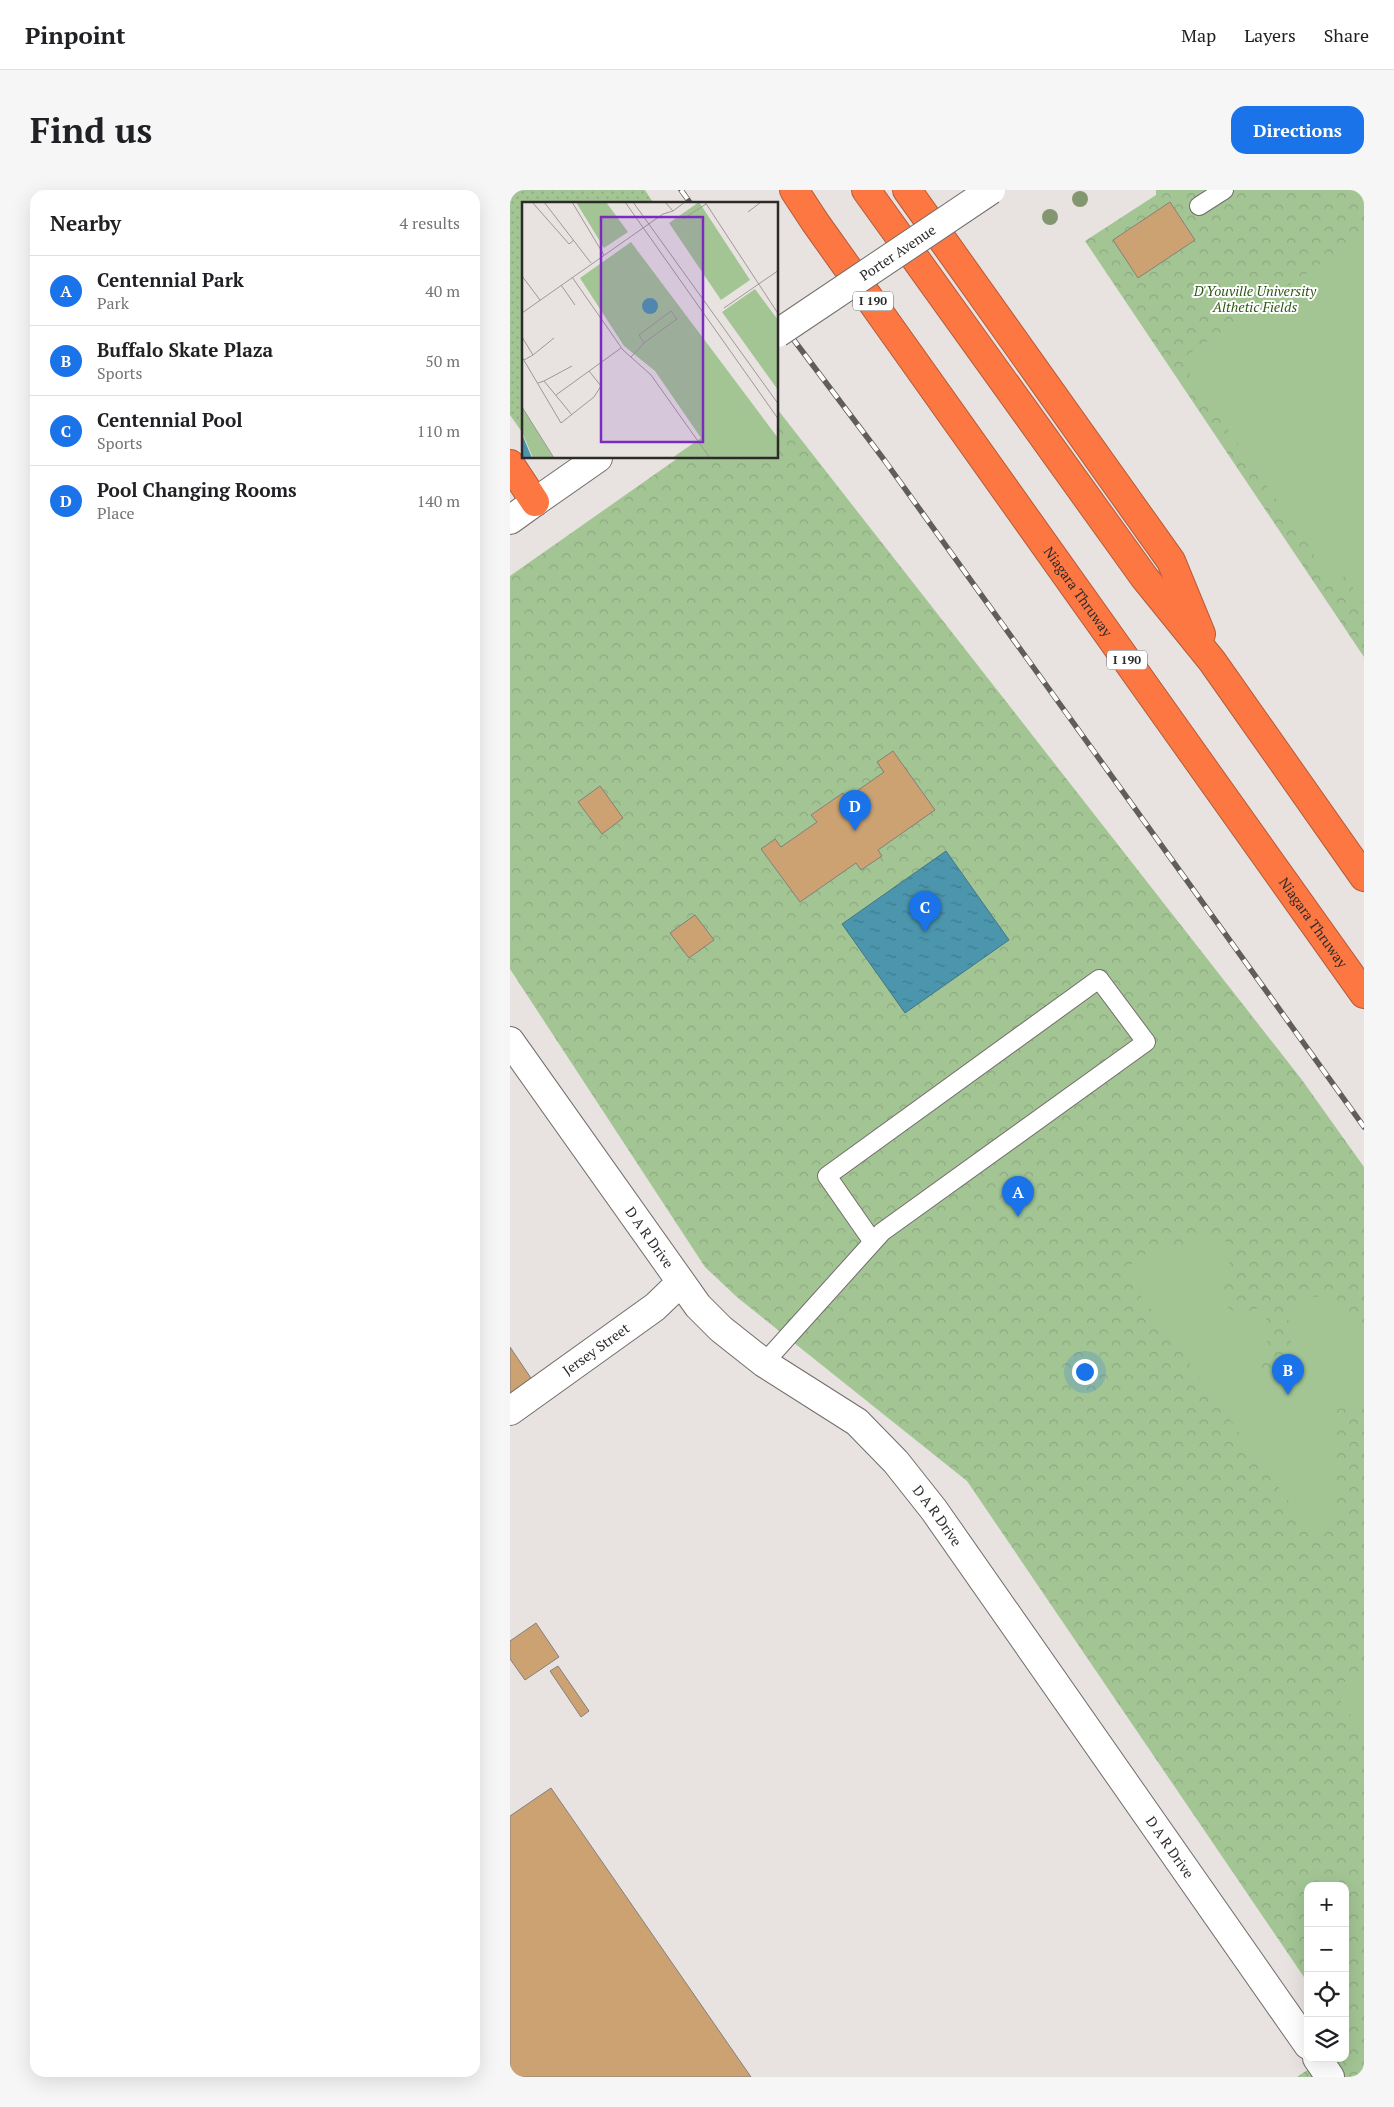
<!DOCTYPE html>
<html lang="en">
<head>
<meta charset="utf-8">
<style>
  :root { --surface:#fff; --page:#f6f6f6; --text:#202124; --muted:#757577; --line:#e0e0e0; --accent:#1a73e8 }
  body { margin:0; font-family:"PT Serif",serif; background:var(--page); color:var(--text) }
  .controls { position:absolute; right:15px; bottom:15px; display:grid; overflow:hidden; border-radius:10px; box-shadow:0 5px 20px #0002 }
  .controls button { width:45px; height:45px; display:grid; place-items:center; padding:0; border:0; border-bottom:1px solid var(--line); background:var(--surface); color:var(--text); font:25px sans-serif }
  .you { position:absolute; left:574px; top:1181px; width:18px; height:18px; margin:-12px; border:4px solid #fff; border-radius:50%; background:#1a73e8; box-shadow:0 0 0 8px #1a73e833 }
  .badge { display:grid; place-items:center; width:32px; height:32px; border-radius:50%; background:var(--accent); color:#fff; font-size:16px; font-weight:700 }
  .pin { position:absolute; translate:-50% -41px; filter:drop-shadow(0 1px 2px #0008) }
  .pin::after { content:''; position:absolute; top:26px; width:18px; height:15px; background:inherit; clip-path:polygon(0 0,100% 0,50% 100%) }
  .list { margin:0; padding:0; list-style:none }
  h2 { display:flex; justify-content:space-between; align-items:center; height:65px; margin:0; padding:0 20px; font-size:21px }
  h2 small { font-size:16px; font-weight:400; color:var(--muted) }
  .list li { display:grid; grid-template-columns:32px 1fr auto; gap:15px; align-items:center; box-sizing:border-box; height:70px; padding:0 20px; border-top:1px solid var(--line) }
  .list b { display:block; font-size:19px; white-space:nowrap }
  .list p { margin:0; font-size:16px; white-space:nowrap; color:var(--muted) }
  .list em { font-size:16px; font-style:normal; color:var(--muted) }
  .icon { flex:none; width:28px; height:28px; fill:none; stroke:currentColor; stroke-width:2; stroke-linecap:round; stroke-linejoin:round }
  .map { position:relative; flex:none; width:854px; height:1887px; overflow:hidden; border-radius:15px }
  header { display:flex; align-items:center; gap:30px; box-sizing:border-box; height:70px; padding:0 25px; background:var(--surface); border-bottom:1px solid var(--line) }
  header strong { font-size:24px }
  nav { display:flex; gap:28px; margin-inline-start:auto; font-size:18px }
  .intro { display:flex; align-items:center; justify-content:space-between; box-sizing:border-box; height:120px; padding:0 30px }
  h1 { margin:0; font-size:35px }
  .button { padding:12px 22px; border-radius:15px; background:var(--accent); color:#fff; font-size:18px; font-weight:700 }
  main { display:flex; gap:30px; padding:0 30px }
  aside { flex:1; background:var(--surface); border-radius:15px; box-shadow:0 5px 20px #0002 }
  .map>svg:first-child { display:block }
</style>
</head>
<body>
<header>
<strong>Pinpoint</strong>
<nav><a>Map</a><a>Layers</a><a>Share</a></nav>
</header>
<div class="intro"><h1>Find us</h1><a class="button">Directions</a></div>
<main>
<aside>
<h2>Nearby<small>4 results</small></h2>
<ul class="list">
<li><span class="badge">A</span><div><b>Centennial Park</b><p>Park</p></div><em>40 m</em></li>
<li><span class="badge">B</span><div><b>Buffalo Skate Plaza</b><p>Sports</p></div><em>50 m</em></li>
<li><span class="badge">C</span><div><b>Centennial Pool</b><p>Sports</p></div><em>110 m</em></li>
<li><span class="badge">D</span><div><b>Pool Changing Rooms</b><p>Place</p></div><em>140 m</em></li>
</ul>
</aside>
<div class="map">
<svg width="854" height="1887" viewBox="0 0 854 1887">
  <defs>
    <pattern id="grass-dots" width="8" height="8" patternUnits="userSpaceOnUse" patternTransform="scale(1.25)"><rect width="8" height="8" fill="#a3c594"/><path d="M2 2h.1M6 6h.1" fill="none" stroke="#8da980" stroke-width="1.8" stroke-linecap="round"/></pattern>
    <pattern id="park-crowns" width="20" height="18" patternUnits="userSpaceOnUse" patternTransform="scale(1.25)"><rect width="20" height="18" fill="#a3c594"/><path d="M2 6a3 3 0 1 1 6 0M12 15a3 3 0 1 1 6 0" fill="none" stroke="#8da980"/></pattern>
    <pattern id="water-ripples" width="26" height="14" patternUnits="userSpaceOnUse" patternTransform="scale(1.25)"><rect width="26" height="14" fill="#4b96ad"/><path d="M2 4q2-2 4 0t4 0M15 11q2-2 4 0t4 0" fill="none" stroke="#3f7b8d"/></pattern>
  </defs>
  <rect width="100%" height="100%" fill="#e8e2e0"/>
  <path fill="url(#grass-dots)" d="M0 0H135L144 14H14V245L0 225Z"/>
  <path fill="url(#park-crowns)" d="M646 0H854V467L575 51 646 5Z
    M268 220 792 890 854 977V1887H787L815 1868H835V1855L838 1853 835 1849V1696H798V1793L457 1291 228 1108 195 1077 0 779V386L168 268H268Z"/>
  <path fill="#a3c594" d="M854 44V414L835 386 824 393 670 170Z
    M707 1043 723 1059 710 1112 728 1124 750 1118 763 1141 742 1178 756 1192 785 1188 778 1125 782 1116 791 1109 812 1106 825 1112 854 1150V1217L824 1219V1331L803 1345 613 1081 640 1060 678 1055Z
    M854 1478V1544L823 1500Z"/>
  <path fill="url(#water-ripples)" stroke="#427686" d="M436 661 499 750 395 823 332 734Z"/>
  <path fill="#cca272" stroke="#83807c" d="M660 12 685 50 628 88 603 50Z
    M383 561 425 620 368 660 372 666 351 680 346 673 290 712 251 659 265 649 271 657 307 632 301 625 333 603 337 608 374 582 367 572Z
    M90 596 113 628 92 644 68 612Z
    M185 725 204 750 179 768 160 743Z
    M0 1157 27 1197 0 1215Z
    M26 1433 49 1467 15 1490 0 1469V1451Z
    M48 1476 79 1521 71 1527 40 1481Z
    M41 1598 241 1887H0V1626Z"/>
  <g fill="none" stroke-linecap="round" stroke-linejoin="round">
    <defs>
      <path id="lane" d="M689 16 714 0
        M254 1173 372 1042 636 852 589 789 317 986 363 1052"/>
      <g id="street">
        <path d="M0 330 25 312"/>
        <path id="s1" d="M0 851 188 1116 211 1139 254 1173 347 1232 386 1272 424 1320 798 1855"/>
        <path id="s2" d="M0 1221 145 1117 170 1093"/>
        <path d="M807 1868 820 1887"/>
      </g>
      <path id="secondary" d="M25 312 88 268"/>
      <g id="highway">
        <path id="s3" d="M284 0 305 32 854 804"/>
        <path d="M356 0 634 387 702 471 854 687"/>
        <path d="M397 0 661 371 691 444"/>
        <path d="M0 274 25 312"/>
      </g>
    </defs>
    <use href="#lane" stroke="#726d6b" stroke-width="20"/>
    <use href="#street" stroke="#726d6b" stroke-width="30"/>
    <use href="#secondary" stroke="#726d6b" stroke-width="30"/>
    <use href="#highway" stroke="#b45c3a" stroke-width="30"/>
    <use href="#lane" stroke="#fff" stroke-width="18"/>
    <use href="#street" stroke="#fff" stroke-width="28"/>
    <use href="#secondary" stroke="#fff" stroke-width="28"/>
    <use href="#highway" stroke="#fd7742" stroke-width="28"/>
    <defs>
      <path id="rail" d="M171 0 181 14
        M268 129 375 271 854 937"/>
    </defs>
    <use href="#rail" stroke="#605d5c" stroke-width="5.5"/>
    <use href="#rail" stroke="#fff" stroke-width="4" stroke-dasharray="11" stroke-linecap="butt"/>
    <defs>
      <g id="secondary-bridge">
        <path id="s4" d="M268 143 481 0"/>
      </g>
    </defs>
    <use href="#secondary-bridge" stroke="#726d6b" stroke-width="30" stroke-linecap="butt"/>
    <use href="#secondary-bridge" stroke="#fff" stroke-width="28"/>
  </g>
  <g fill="#82976f">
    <circle cx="570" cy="9" r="8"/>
    <circle cx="540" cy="27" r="8"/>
  </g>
  <g text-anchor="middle" stroke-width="4" stroke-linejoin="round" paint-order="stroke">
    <g fill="#fff" stroke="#6c6b6a" stroke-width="1">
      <rect x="343" y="101.5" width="40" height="19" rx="4"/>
      <rect x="597" y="460.5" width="40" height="19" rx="4"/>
    </g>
    <g font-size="12" font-weight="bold" fill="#2d2b2a">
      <text x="363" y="115">I 190</text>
      <text x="617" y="474">I 190</text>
    </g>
    <g font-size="14" fill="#2d2b2a" stroke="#fff">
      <text dy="5" stroke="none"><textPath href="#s4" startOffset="144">Porter Avenue</textPath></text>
      <text dy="5" stroke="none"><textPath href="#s3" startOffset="492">Niagara Thruway</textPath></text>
      <text dy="5" stroke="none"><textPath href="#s3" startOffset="898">Niagara Thruway</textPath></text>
      <text dy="5" stroke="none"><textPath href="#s1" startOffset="241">D A R Drive</textPath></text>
      <text dy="5" stroke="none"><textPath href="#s2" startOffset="106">Jersey Street</textPath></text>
      <text dy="5" stroke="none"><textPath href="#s1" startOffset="646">D A R Drive</textPath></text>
      <text dy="5" stroke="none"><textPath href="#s1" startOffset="1051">D A R Drive</textPath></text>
    </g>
    <g font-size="14" font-style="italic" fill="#2e5a13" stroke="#fff">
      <text x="745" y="106">D'Youville University<tspan x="745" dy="16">Althetic Fields</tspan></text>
    </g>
  </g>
  <g transform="translate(12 12)">
    <rect width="256" height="256" fill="#e8e2e0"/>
    <path d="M54 0H84L106 30 82 46Z" fill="#a3c594"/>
    <path d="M177 0 228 78 199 98 147 21ZM109 40 256 236V256H150L179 236 133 169 102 144 58 76ZM233 87 256 118V188L200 110ZM0 205 32 256H11L0 230Z" fill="#a3c594"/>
    <path d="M182 20 191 32 194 30 226 76 201 94 159 36ZM163 140 164 148 170 151 169 157H172V149L176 147 184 157 177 161 175 176 152 144ZM204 175 237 218 236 223 215 238 207 237 177 194ZM219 240 234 243 243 250 239 256 196 254 206 244Z" fill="#a3c594"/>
    <path d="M120 104a8 8 0 1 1 16 0a8 8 0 1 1-16 0ZM0 232 10 256H0Z" fill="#4b96ad"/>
    <path fill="none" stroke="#9d9997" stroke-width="1" d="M10 0 47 42 52 38M22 0 69 61M50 0 82 53M103 0 257 218M111 0 257 203M143 0 151 9 163 0M183 0 257 113M226 10 239 0M161 17 184 2M0 74 18 98M50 75 101 148 129 173 188 256M39 83 53 103M202 106 257 68M0 111 141 12 151 9M0 135 11 153 2 158M11 153 32 136M0 155 39 221 72 195 79 184 67 169M109 155 123 140 155 117 149 109 117 133 122 141M22 179 50 164M16 181 22 179 50 213M34 193 99 146M0 205 32 256"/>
    <path fill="#7b2cbf" fill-opacity="0.15" stroke="#7b2cbf" stroke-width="2.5" d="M79 15H181V240H79Z"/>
    <rect width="256" height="256" fill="none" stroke="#2d2b2a" stroke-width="2.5"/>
  </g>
</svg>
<div class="controls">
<button>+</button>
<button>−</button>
<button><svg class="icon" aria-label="locate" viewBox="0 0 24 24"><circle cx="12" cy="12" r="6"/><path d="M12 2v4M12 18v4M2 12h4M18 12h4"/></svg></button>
<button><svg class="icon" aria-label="layers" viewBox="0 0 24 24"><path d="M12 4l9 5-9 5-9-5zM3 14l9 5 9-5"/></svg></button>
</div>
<div class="you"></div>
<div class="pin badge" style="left:508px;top:1027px">A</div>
<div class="pin badge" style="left:778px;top:1205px">B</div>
<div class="pin badge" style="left:415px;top:742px">C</div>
<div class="pin badge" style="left:345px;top:641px">D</div>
</div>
</main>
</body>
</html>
